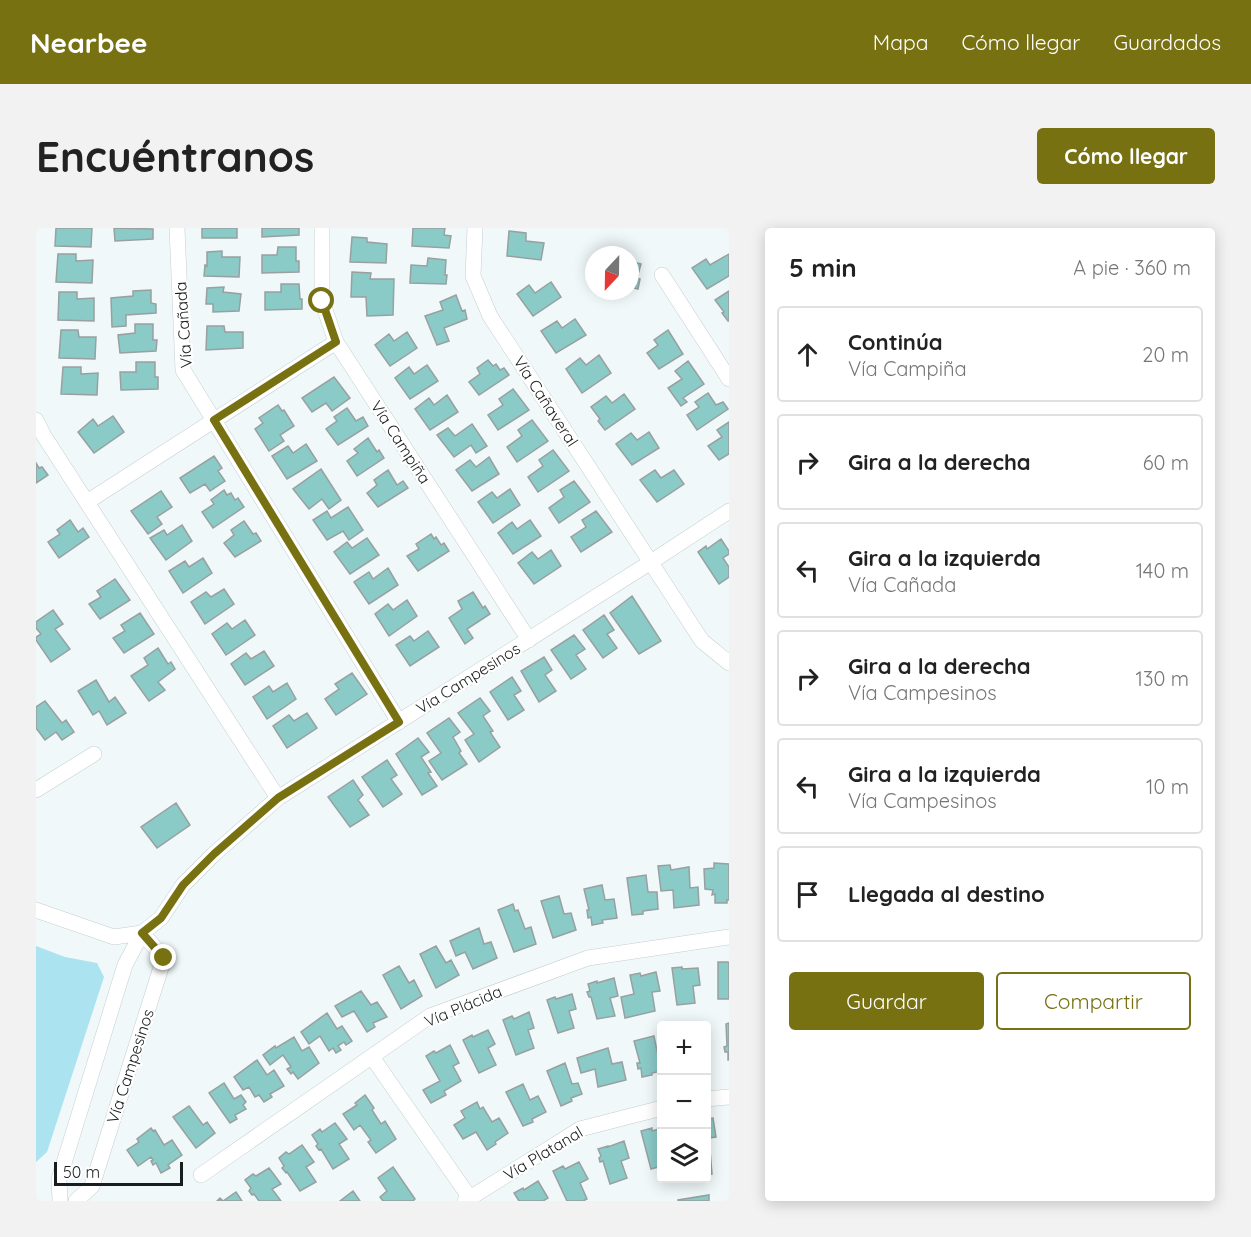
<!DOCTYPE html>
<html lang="es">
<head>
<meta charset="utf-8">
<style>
  :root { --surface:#fff; --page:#f2f2f2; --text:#222; --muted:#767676; --line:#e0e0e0; --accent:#777112 }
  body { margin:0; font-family:Quicksand,sans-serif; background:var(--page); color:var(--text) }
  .controls { position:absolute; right:18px; bottom:18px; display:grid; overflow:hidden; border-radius:6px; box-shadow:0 3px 15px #0003 }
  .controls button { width:54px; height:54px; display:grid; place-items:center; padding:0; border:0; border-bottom:2px solid var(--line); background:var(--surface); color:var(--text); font:30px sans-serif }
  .compass { position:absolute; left:549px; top:18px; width:54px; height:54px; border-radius:50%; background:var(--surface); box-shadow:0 3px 15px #0003; rotate:202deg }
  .scale { position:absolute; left:18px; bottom:15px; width:129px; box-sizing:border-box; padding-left:6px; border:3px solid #1a1d1d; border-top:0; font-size:16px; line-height:21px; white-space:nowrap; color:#1a1d1d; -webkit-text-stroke:4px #fff; paint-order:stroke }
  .stop { position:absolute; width:18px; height:18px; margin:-14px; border:4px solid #777112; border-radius:50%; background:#fff }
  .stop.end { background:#777112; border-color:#fff; box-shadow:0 2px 6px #0008 }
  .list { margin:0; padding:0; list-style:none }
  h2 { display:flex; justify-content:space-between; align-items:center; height:78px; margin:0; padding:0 24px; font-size:26px }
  h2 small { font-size:20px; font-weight:400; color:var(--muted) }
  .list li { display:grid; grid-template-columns:39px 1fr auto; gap:18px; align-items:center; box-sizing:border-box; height:96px; margin:0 12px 12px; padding:0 12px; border:2px solid var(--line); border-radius:6px }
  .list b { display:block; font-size:22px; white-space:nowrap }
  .list p { margin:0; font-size:20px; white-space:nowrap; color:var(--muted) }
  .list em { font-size:20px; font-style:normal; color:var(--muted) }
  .actions { display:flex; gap:12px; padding:18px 24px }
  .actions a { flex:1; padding:14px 0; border:2px solid var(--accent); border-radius:6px; text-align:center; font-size:21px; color:var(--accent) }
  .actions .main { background:var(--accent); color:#fff }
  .icon { flex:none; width:33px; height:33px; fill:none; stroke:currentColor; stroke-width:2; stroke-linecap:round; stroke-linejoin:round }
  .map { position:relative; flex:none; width:693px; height:973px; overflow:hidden; border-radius:6px }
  header { display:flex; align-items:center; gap:36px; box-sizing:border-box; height:84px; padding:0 30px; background:var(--accent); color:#fff }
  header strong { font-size:28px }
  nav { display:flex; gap:33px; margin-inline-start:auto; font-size:21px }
  .intro { display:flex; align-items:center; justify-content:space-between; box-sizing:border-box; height:144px; padding:0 36px }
  h1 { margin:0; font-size:42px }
  .button { padding:15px 27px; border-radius:6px; background:var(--accent); color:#fff; font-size:21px; font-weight:700 }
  main { display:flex; gap:36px; padding:0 36px }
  aside { flex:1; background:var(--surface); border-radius:6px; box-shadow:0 3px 15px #0003 }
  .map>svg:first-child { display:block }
</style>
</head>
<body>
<header>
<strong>Nearbee</strong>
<nav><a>Mapa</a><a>Cómo llegar</a><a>Guardados</a></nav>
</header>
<div class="intro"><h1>Encuéntranos</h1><a class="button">Cómo llegar</a></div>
<main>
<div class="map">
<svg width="693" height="973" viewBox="0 0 693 973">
  <rect width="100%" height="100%" fill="#f0f8fa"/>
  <path fill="#abe3f0" d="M0 718 29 729 61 735 68 749 11 924 0 934Z"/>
  <path fill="#8acac7" stroke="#98a0a0" stroke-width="1.5" d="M20 0H56L55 19 19 18Z
    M78 0 117 1V11L79 13Z
    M166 0H201V10H166Z
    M226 0H263V7L226 9Z
    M377 0H409L408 7 415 8 413 20 376 18Z
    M473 3 490 5V13L508 15 505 32 471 28Z
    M316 9 331 10V14L351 16 350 35 314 34Z
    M242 19H260V33H263V44L226 45V27H241Z
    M186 23V29H204L203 49 168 48 169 37 171 38V24Z
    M22 26H40V33L57 32 56 55 20 54Z
    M693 26V48L671 61 656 40 670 31 674 37Z
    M392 30 410 32 409 47H411L410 56 374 55 375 37 391 38Z
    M594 33 605 36 601 50 604 51 602 61 594 59Z
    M316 44 335 45 334 51H358L357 87 331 88 330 69H315Z
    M515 54 525 69 497 88 481 66 493 57 499 65Z
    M245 56H263L264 71H266V81L229 82V64H245Z
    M188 59 187 64 205 66 203 83 177 84V76H170L171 60Z
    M115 62V75L120 76V85L90 87V98L76 99 75 70 97 68V63Z
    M693 63V93H692L686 85 688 84 679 72Z
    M23 64H41V71L58 70V93L22 92Z
    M420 67 426 83 429 82 431 91 408 100 413 113 401 117 389 88 407 82 404 74Z
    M539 91 550 107 520 125 505 103 521 93 526 100Z
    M99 96H117V112H121L120 123 84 125 82 107 99 105Z
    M171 98H188L189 104H207V120L170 122Z
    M25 102H42L43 109H60L59 131 23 130Z
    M632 102 647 126 623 141 611 125 622 117 618 112Z
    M371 104 381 120 354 138 339 117 353 106 358 113Z
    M563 127 575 145 546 165 530 141 544 130 550 137Z
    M452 132 457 138 460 136 464 142 468 140 473 147 443 167 433 154 444 146 441 140Z
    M652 133 668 156 647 170 651 174 645 178 632 160 646 151 639 143Z
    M100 134H119V149H122V161L85 162 84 144H100Z
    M391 137 402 153 374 171 359 150 373 139 378 146Z
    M27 139H45V146L62 145 61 167 25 166Z
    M298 149 314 170 296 183 290 175 276 184 266 170Z
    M477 161 493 182 462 202 452 187 467 177 463 171Z
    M672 165 680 177 687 174 692 181 661 202 651 187 663 179 659 174Z
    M588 166 599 181 569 202 562 193 564 191 555 179 570 168 576 175Z
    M411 167 422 184 394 202 379 181 393 170 398 177Z
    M242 177 246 183 248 182 258 198 244 207 248 213 233 223 219 201 227 195 223 190Z
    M311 180 320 193 327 189 332 198 302 217 290 201 301 193 298 189Z
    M77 188 88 204 58 225 42 204 57 191 62 198Z
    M496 192 512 213 481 234 471 219 486 208 482 202Z
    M693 194V226L683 232 672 218 686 209 681 202Z
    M436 196 451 218 440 225 435 217 418 229 401 207 412 200 419 208Z
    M613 204 623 220 596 237 580 216 595 205 601 212Z
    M332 210 341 224 343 222 348 230 321 248 311 233 322 225 318 221Z
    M270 216 281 233 251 251 236 228 252 218 257 225Z
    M517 222 533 243 502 264 492 249 507 238 503 232Z
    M178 228 186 240 182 243 189 253 174 263 169 256 154 265 144 250Z
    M453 229 463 246 436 263 420 242 434 232 440 239Z
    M0 235 3 240 6 239 12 247 0 255Z
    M285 241 305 272 293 281 286 271 273 281 257 261Z
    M352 242 361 257 367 253 372 260 342 279 331 265 341 257 338 252Z
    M619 242 625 250 638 242 648 256 621 274 604 252Z
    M538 253 554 274 523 295 513 280 528 269 524 262Z
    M474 261 484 277 457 295 442 274 456 264 461 270Z
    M188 262 191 267 195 265 199 272 202 270 208 279 177 300 166 284 178 276 175 272Z
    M125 263 136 279 121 289 126 296 112 306 95 283Z
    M312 279 327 302 313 312 307 303 291 312 277 292 291 283 295 290Z
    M560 283 576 304 545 324 535 309 550 299 546 292Z
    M34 292 42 304 47 300 53 309 23 330 12 314 24 306 21 302Z
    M494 292 505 308 477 326 462 305 476 294 481 301Z
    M208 293 217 306 220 305 225 313 199 329 188 315 198 307 195 302Z
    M146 297 156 313 130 332 114 310 128 302 131 307Z
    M395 306 398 311 400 309 405 317 408 315 413 323 382 343 371 328 383 321 380 316Z
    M331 310 343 327 314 346 298 324 311 314 316 320Z
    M685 311 693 323V326L687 330 693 339V349L683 356 662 324 670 318 671 321Z
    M515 322 525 338 498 356 482 335 496 324 502 331Z
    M167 330 176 345 147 365 133 343 149 333 153 339Z
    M352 340 362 357 333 376 318 354 333 344 337 351Z
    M79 351 94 372 64 391 53 376 65 369 61 363Z
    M188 361 198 376 169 396 155 374 170 364 175 369Z
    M437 364 447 380 449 378 454 386 431 401 437 410 429 416 413 390 426 381 422 373Z
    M596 368 625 413 603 426 574 385Z
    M371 372 381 388 353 408 339 386 352 376 357 382Z
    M17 382 27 396 19 401 34 421 15 434 0 412V409L5 406 0 400V394Z
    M104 385 118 406 88 425 77 410 89 403 85 397Z
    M568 387 578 402 571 406 581 420 567 430 547 402Z
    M209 392 219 407 190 427 176 406 191 395 196 401Z
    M392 403 403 419 374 438 360 417 374 408 378 413Z
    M538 407 549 421 540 427 550 441 535 451 515 422Z
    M122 420 132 436 135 434 139 441 122 454 129 462 113 473 95 448 112 437 108 430Z
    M228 423 238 438 209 457 195 436 210 425 215 431Z
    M508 429 516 442 509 447 520 463 503 474 485 443Z
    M316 445 331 466 300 487 289 471 303 461 299 456Z
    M476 449 485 463 478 467 488 482 472 492 454 464Z
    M60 452 73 474 79 469 90 485 71 497 63 483 57 487 42 463Z
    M251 455 260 471 231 491 217 469 233 458 237 464Z
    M444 470 454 483 447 488 457 503 454 504 464 519 443 534 429 512 438 506 422 485Z
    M9 473 26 495 30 492 38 504 26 512 20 504 9 512 0 500V479Z
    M271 485 281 500 251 520 237 498 253 487 258 493Z
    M413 490 424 504 417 509 425 523 423 525 431 536 406 552 393 533 405 525 391 505Z
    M382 510 393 524 385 529 395 544 392 545 401 558 386 567 360 526Z
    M351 532 361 547 355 551 366 566 347 579 326 549Z
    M317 552 327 567 322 572 333 587 314 599 292 569Z
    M140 575 154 597 121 620 105 599Z
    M678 635 693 636V672H691V675H679V666L676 667 677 662 669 661 668 641 678 640Z
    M634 637 635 642 653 639 654 660 662 659 663 677 638 680 637 662 625 663 622 638Z
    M610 647 612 664H621L622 681 607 683V686L596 687 591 650Z
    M566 657 569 672 578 671 581 690 566 692 567 695 556 697 555 689 552 690 551 682H553L548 661Z
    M523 668 528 686 535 685 540 702 517 710 505 673Z
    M477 676 479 683 482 682 489 701 495 699 500 716 478 724 462 682Z
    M443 700 448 716 455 714 461 730 437 741 429 724 420 728 414 713Z
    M400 718 410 735 415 732 423 747 400 760 384 726Z
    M682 734H692L693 736V771H682Z
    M363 738 373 755 378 752 386 768 365 781 347 747Z
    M646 739V741L662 740 664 757 657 758 659 775 641 777 636 740Z
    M620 744 624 763 616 764 619 783 589 790 585 769 598 766 594 747 604 745 605 748Z
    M578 750 582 768 574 770 579 788 561 791 555 769H553L551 764 554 763 552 756 561 753V755Z
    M325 763 335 777 341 774 351 789 337 795 339 799 331 804 318 783 306 789 299 778Z
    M536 766 540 781 533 783 538 800 522 805 511 772 519 769 520 771Z
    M493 784 498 800 492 802 498 820 480 827 467 792 476 788 478 791Z
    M291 785 301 801 306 798 316 813 310 817 308 814 302 818 305 822 300 825 297 820 293 823 284 808 273 816 265 804Z
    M693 795V832H692V824H689L688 819 691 818 690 796Z
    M452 802 459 816 452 820 460 837 443 845 427 812 436 807 437 809Z
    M618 808 621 823H626V843L616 845V847L606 849 605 840 602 841 601 835H604L598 813Z
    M258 809 266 823 273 819 283 835 262 851 257 844 255 846 251 841 255 839 247 827 234 837 227 827 239 818 240 820Z
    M414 817 423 835 417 838 425 853 408 863 410 867 395 875 387 862 404 853 390 828 398 823 400 825Z
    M572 820 576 836 586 834 590 852 562 859 559 841 545 845 541 830Z
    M221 832 231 847 238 842 248 858 234 866 236 869 228 874 223 867 219 869 213 859 207 862 198 849Z
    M529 835 536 856 542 855 546 866 535 870 536 873 525 878 511 843Z
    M188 855 198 871 205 867 210 874 207 877 210 881 199 887 201 891 194 895 173 865Z
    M487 856 494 872 502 868 510 884 496 891 497 894 487 898 470 864Z
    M329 867 338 880 336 882 345 896 349 893 360 911 340 925 332 914 335 912 324 897 318 902 307 886 321 877 319 875Z
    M441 874 444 881 447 879 456 894 463 890 472 905 459 914 460 916 451 922 440 904 427 911 418 897 429 890 425 883Z
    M153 878 167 897 171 894 179 905 160 920 137 889Z
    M677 890 680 909 673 910 676 946 670 947V891Z
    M299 895 311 911 303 916 313 931 297 941 285 921 283 922 280 918 282 916 276 907 284 901 286 904Z
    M115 900 117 903 119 902 128 917 136 912 146 927 132 937 134 940 125 945 120 935 117 937 115 933 117 932 115 929 102 938 91 922 103 914 101 911Z
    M616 900V903L626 900V938L615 941 605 903Z
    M588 913 593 930 585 933 591 950 574 956 567 933 564 934 563 930 565 928 562 921 572 918V919Z
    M266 917 278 934 270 939 280 954 264 963 251 944 250 945 246 940 248 938 243 930 250 924 253 926Z
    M543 934 552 951 544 955 551 971 547 973H531L517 943 527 938 529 941Z
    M357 939 379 971 377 973H347L344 969 351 963 342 950Z
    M233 940 245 956 236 961 245 973H223L218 966 216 967 213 963 215 960 209 952 217 946 220 948Z
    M502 953 512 970 507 973H483L478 965 487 960 488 962Z
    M317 963 324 973H304Z
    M200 964 206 973H181L184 970 187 973Z
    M673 967V973H642V972Z"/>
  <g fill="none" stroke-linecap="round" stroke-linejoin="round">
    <defs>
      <path id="minor" d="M141 0 147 142 363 494
        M286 0V73L300 114 493 412
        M439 0 437 48 454 88 666 413 693 435
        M626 47 693 151
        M0 192 8 208 242 570
        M51 274 300 114
        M0 562 58 526
        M0 682 78 709 106 705
        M336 829 436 973
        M670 871 693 869
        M165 947 394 788 552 730 693 709
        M24 973 23 951 89 737 106 705 125 690 147 657 178 626 242 570 615 334 693 283
        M40 973 56 958 128 730 106 705
        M429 973 544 901 626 880"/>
    </defs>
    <use href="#minor" stroke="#c6cecf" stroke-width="16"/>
    <use href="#minor" stroke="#fff" stroke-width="15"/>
  </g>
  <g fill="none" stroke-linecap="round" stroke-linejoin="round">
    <path stroke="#777112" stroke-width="8" d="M128 730 106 705 125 690 147 657 178 626 242 570 363 494 178 192 300 114 286 73"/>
  </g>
  <g text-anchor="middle" stroke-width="4.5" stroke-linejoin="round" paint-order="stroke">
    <g font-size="16" fill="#1a1d1d" stroke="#fff">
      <text transform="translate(147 97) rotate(-94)" y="6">Vía Cañada</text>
      <text transform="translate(510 173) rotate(57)" y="6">Vía Cañaveral</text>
      <text transform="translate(365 214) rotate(57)" y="6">Vía Campiña</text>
      <text transform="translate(432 450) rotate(-32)" y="6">Vía Campesinos</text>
      <text transform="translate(427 778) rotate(-23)" y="6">Vía Plácida</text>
      <text transform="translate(94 838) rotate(-72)" y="6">Vía Campesinos</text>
      <text transform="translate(507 925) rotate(-31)" y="6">Vía Platanal</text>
    </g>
  </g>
</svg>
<div class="controls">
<button>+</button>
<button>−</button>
<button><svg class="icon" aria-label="layers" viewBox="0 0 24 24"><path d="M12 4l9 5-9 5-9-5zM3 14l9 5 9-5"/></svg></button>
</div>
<svg class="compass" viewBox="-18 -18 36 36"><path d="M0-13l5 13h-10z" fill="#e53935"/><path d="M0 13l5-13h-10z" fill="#767676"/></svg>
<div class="scale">50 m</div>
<div class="stop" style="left:286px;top:73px"></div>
<div class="stop end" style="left:128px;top:730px"></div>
</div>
<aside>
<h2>5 min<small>A pie · 360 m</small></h2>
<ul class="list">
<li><svg class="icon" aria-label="ahead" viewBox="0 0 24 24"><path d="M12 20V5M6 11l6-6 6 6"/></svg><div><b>Continúa</b><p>Vía Campiña</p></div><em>20 m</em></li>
<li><svg class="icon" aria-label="right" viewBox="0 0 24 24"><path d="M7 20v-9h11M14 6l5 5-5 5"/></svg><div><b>Gira a la derecha</b></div><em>60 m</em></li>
<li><svg class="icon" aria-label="left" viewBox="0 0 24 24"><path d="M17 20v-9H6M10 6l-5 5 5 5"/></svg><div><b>Gira a la izquierda</b><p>Vía Cañada</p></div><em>140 m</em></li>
<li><svg class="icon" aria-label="right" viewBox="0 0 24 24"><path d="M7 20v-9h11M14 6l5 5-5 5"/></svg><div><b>Gira a la derecha</b><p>Vía Campesinos</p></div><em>130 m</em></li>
<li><svg class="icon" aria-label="left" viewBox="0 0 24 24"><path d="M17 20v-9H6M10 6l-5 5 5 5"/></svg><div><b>Gira a la izquierda</b><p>Vía Campesinos</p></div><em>10 m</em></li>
<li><svg class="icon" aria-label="arrive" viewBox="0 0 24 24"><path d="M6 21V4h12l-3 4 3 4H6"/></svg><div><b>Llegada al destino</b></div></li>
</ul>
<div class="actions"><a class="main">Guardar</a><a>Compartir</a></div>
</aside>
</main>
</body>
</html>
